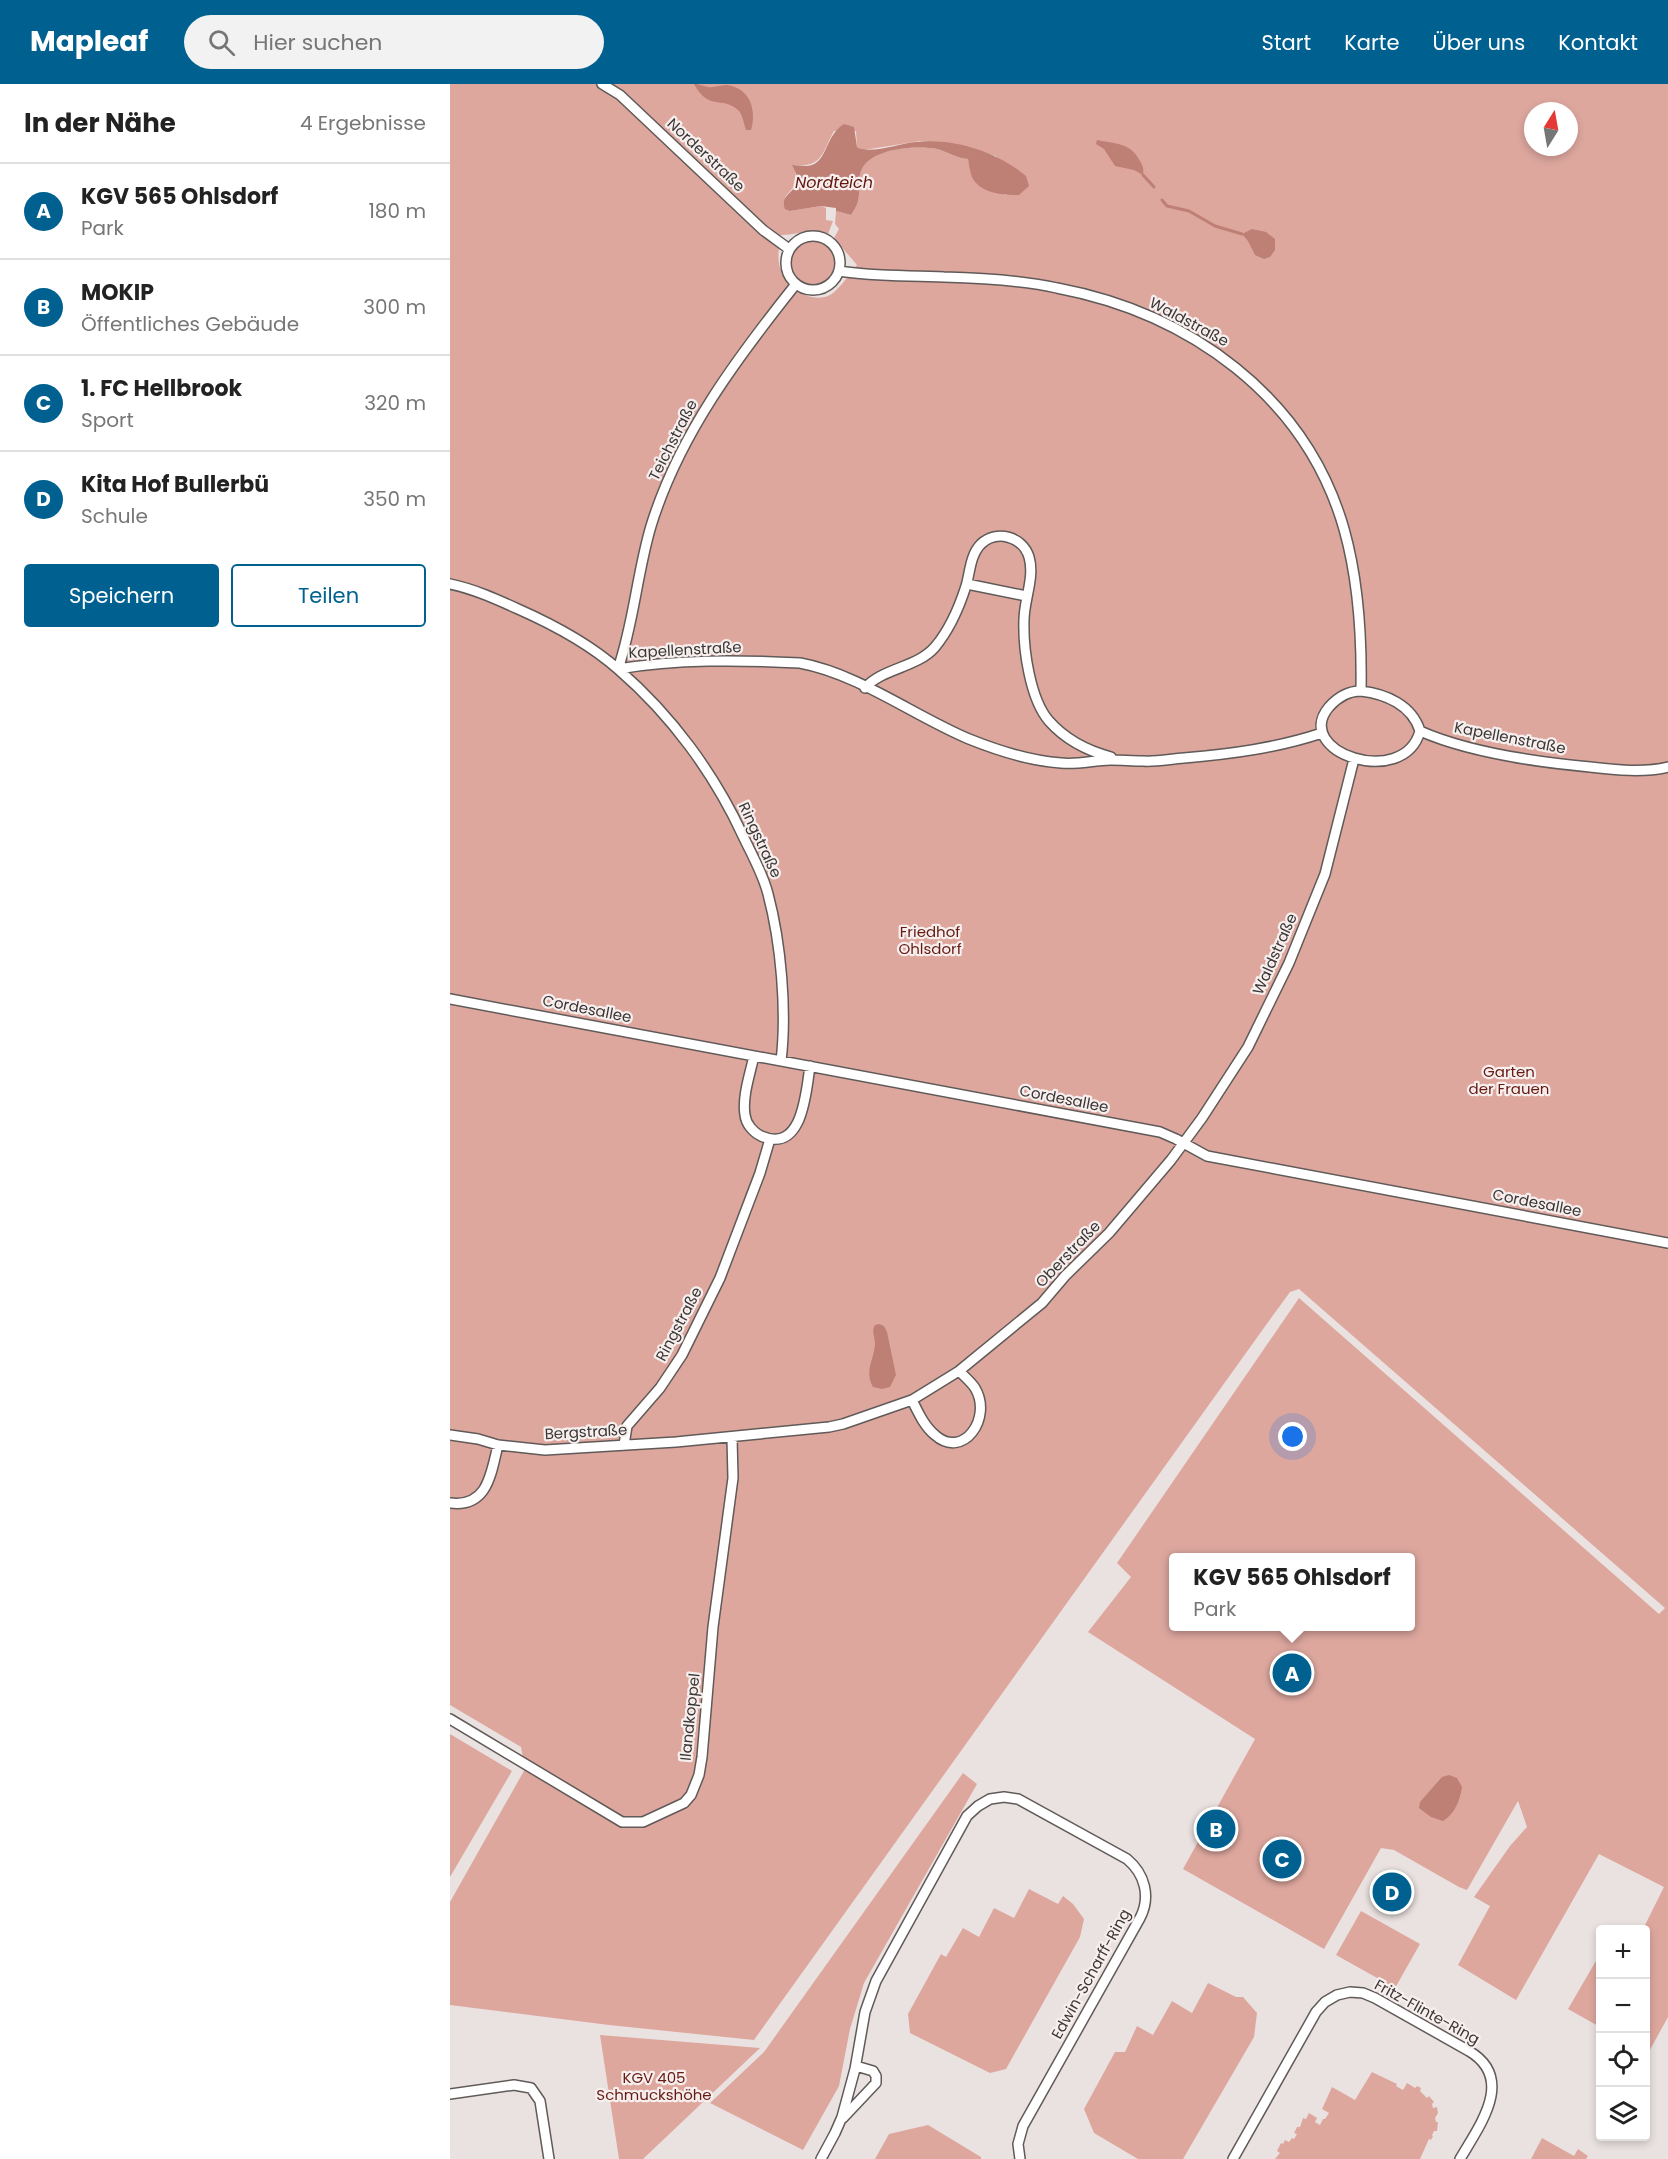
<!DOCTYPE html>
<html lang="de">
<head>
<meta charset="utf-8">
<style>
  :root { --surface:#fff; --page:#f2f2f2; --text:#222; --muted:#767676; --line:#e0e0e0; --accent:#006191 }
  body { margin:0; font-family:Poppins,sans-serif; background:var(--page); color:var(--text) }
  .controls { position:absolute; right:18px; bottom:18px; display:grid; overflow:hidden; border-radius:6px; box-shadow:0 3px 9px #0003 }
  .controls button { width:54px; height:54px; display:grid; place-items:center; padding:0; border:0; border-bottom:2px solid var(--line); background:var(--surface); color:var(--text); font:30px sans-serif }
  .compass { position:absolute; left:1074px; top:18px; width:54px; height:54px; border-radius:50%; background:var(--surface); box-shadow:0 3px 9px #0003; rotate:11deg }
  .you { position:absolute; left:843px; top:1353px; width:21px; height:21px; margin:-15px; border:4px solid #fff; border-radius:50%; background:#1a73e8; box-shadow:0 0 0 9px #1a73e833 }
  .badge { display:grid; place-items:center; width:39px; height:39px; border-radius:50%; background:var(--accent); color:#fff; font-size:20px; font-weight:700 }
  .pin { position:absolute; translate:-50% -50%; border:3px solid #fff; box-shadow:0 2px 6px #0006 }
  .popup { position:absolute; left:719px; top:1469px; width:246px; height:78px; box-sizing:border-box; display:grid; place-content:center; border-radius:6px; background:var(--surface); filter:drop-shadow(0 2px 4px #0005); font-size:20px; white-space:nowrap; color:var(--muted) }
  .popup b { font-size:22px; color:var(--text) }
  .popup::after { content:''; position:absolute; left:50%; top:100%; margin-left:-12px; border:12px solid transparent; border-top-color:var(--surface) }
  .list { margin:0; padding:0; list-style:none }
  h2 { display:flex; justify-content:space-between; align-items:center; height:78px; margin:0; padding:0 24px; font-size:26px }
  h2 small { font-size:20px; font-weight:400; color:var(--muted) }
  .list li { display:grid; grid-template-columns:39px 1fr auto; gap:18px; align-items:center; box-sizing:border-box; height:96px; padding:0 24px; border-top:2px solid var(--line) }
  .list b { display:block; font-size:22px; white-space:nowrap }
  .list p { margin:0; font-size:20px; white-space:nowrap; color:var(--muted) }
  .list em { font-size:20px; font-style:normal; color:var(--muted) }
  .actions { display:flex; gap:12px; padding:18px 24px }
  .actions a { flex:1; padding:14px 0; border:2px solid var(--accent); border-radius:6px; text-align:center; font-size:21px; color:var(--accent) }
  .actions .main { background:var(--accent); color:#fff }
  .icon { flex:none; width:33px; height:33px; fill:none; stroke:currentColor; stroke-width:2; stroke-linecap:round; stroke-linejoin:round }
  .map { position:relative; flex:none; width:1218px; height:2075px; overflow:hidden }
  header { display:flex; align-items:center; gap:36px; box-sizing:border-box; height:84px; padding:0 30px; background:var(--accent); color:#fff }
  header strong { font-size:28px }
  nav { display:flex; gap:33px; margin-inline-start:auto; font-size:21px }
  .search { width:420px; height:54px; background:var(--page); display:flex; align-items:center; gap:15px; box-sizing:border-box; padding:0 21px; border-radius:33px; color:var(--muted); font-size:22px }
  main { display:flex }
  aside { flex:1; background:var(--surface) }
  .map>svg:first-child { display:block }
</style>
</head>
<body>
<header>
<strong>Mapleaf</strong>
<div class="search"><svg class="icon" aria-label="search" viewBox="0 0 24 24"><circle cx="10" cy="10" r="6"/><path d="M15 15l6 6"/></svg>Hier suchen</div>
<nav><a>Start</a><a>Karte</a><a>Über uns</a><a>Kontakt</a></nav>
</header>
<main>
<aside>
<h2>In der Nähe<small>4 Ergebnisse</small></h2>
<ul class="list">
<li><span class="badge">A</span><div><b>KGV 565 Ohlsdorf</b><p>Park</p></div><em>180 m</em></li>
<li><span class="badge">B</span><div><b>MOKIP</b><p>Öffentliches Gebäude</p></div><em>300 m</em></li>
<li><span class="badge">C</span><div><b>1. FC Hellbrook</b><p>Sport</p></div><em>320 m</em></li>
<li><span class="badge">D</span><div><b>Kita Hof Bullerbü</b><p>Schule</p></div><em>350 m</em></li>
</ul>
<div class="actions"><a class="main">Speichern</a><a>Teilen</a></div>
</aside>
<div class="map">
<svg width="1218" height="2075" viewBox="0 0 1218 2075">
  <rect width="100%" height="100%" fill="#eae2e1"/>
  <path fill="#dda79e" fill-rule="evenodd" d="M0 0H1218V1933L1196 1973V1846L1193 1845 1214 1803 1149 1770 1066 1916 1008 1881 1040 1822 1024 1813 1060 1762 1077 1743 1068 1717 1017 1806 1009 1803 944 1766 931 1764 874 1865 733 1785 805 1655 638 1548 681 1493 667 1479 849 1214 1209 1530 1215 1524 849 1205 840 1208 816 1241 304 1956 159 1941 0 1921V1818L75 1685 71 1663 0 1621ZM1083 27H1119V63H1083ZM384 47H406L407 63 414 66 470 57 508 61 546 72 557 111C532 106 523 101 518 75 506 74 498 68 487 65 467 61 419 64 411 86 405 103 415 112 401 131L386 127 385 140 389 145 384 154 407 181C399 190 388 208 378 212 359 219 335 203 330 184 327 173 329 162 331 151 348 151 362 144 378 150L383 137 376 136V124L371 122 340 127 335 113 347 99 344 81C374 84 372 67 384 47ZM724 1474H960V1542H724Z
    M341 179a22 22 0 1 1 44 0a22 22 0 1 1-44 0Z
    M0 1650 62 1687 0 1793Z
    M513 1689 527 1700 414 1899 400 1945 389 2002 353 2066 260 2019 314 1968Z
    M579 1805 608 1820 613 1812 623 1820 634 1835 630 1853 556 1985 540 1989 460 1949 458 1930 491 1870 496 1873 513 1844 529 1853 544 1824 564 1834Z
    M911 1827 970 1860 945 1904 886 1871Z
    M1150 1870V1943L1118 1925Z
    M758 1899 786 1913H793L807 1929 804 1953 733 2075H688L644 2049 634 2025 665 1968H675L687 1942 703 1951 722 1917 742 1929Z
    M150 1951 310 1964 193 2075H169Z
    M922 1988 947 2000 946 2002 953 2006 957 1999 965 2004 967 2002 971 2004 970 2007 977 2014 979 2012 984 2018 982 2020 983 2024 987 2023 988 2029 985 2034 986 2038H988L987 2047H984L982 2051 983 2052 981 2056 979 2055 970 2075H825L830 2069 827 2067 831 2059 833 2060 835 2056 839 2058 842 2054 844 2055 847 2050 844 2049 847 2043H850L853 2034 856 2035 859 2029 867 2034 865 2038 870 2041 873 2035H875L879 2029 872 2025 882 2003 905 2016Z
    M478 2041 531 2073V2075H425L439 2050Z
    M1092 2054 1124 2072 1128 2065 1138 2072 1136 2075H1081Z"/>
  <path fill="#be7f75" d="M244 0C250 0 252 2 258 3 264 4 271 1 277 1 300 4 307 26 301 46H296C294 40 293 32 289 27 273 11 259 28 244 0Z
    M394 40 404 43 407 63C419 71 451 59 466 58 505 54 547 68 576 92L579 102 569 111C554 111 530 110 522 93 520 88 519 81 518 75 506 74 498 68 487 65 467 61 419 64 411 87 405 104 415 112 401 131L386 127V124L371 122 340 127 335 125C329 110 348 108 347 95 347 91 344 85 342 81 349 81 356 83 362 81 378 75 375 52 394 40Z
    M647 56C665 60 680 58 690 77 693 82 694 85 693 91L684 86 665 82 654 65 646 60Z
    M802 145 816 148 825 155V166L820 173 814 175 805 171 798 157 792 150Z
    M429 1240 434 1242 437 1248 446 1291 440 1303 432 1305 423 1303C414 1287 424 1276 425 1260 425 1252 421 1248 425 1241Z
    M999 1691 1007 1694 1012 1703C1010 1716 1005 1730 993 1737L981 1733 969 1724 970 1718 992 1693Z"/>
  <g fill="none" stroke-linecap="round" stroke-linejoin="round">
    <path stroke="#be7f75" stroke-width="3" d="M693 91 704 103
      M712 116 717 122 739 127 765 142 792 150"/>
    <defs>
      <path id="minor" d="M152 0 170 11 313 146 339 165
        M336 179a27 27 0 1 1 54 0a27 27 0 1 1-54 0Z
        M390 187C424 193 459 191 494 193 531 194 571 196 607 204 739 229 856 312 894 445 909 498 912 552 911 607
        M0 500C24 505 46 515 68 525 102 540 141 561 169 586 221 631 264 689 293 752 302 771 313 790 318 810 331 859 337 927 331 977
        M517 500 576 512
        M168 585C228 575 289 576 350 579 409 590 464 632 519 655 549 667 579 677 611 679 628 681 644 676 661 676 672 676 682 677 693 677 706 678 720 675 734 674 781 670 827 664 872 649
        M168 585C184 538 187 489 201 442 229 351 287 274 346 200
        M415 604C432 584 467 584 485 563 500 545 509 524 516 502 520 489 520 471 531 460 547 445 573 453 579 473 585 493 574 516 574 536 573 565 580 615 599 637 615 655 638 667 661 673
        M911 607C936 610 962 621 970 647 954 706 841 668 879 623 887 614 898 607 911 607Z
        M970 647C1020 669 1086 678 1140 683 1165 686 1194 689 1218 683
        M0 915 710 1048 726 1055 757 1072 1218 1159
        M304 972C300 990 292 1013 295 1031 296 1040 303 1048 311 1052 353 1070 356 1008 360 982
        M462 1316C468 1328 474 1342 485 1351 513 1376 543 1334 525 1304 521 1298 514 1292 509 1287
        M0 1351 28 1355 48 1361 95 1366 226 1358 379 1343 393 1340 462 1316 509 1287 592 1219 615 1192 659 1149 721 1076 752 1034 798 963 839 879 875 790 904 675
        M174 1361 177 1342 210 1304 232 1271 270 1194 310 1089 320 1055
        M0 1419C38 1424 41 1389 48 1361
        M0 1635 172 1738H193L234 1719 241 1711 249 1691 252 1673 263 1543 283 1394 282 1354
        M0 2010 64 2001 81 2004 90 2017 99 2075
        M393 2034 426 1999V1992L423 1987 406 1982
        M371 2075 385 2049 392 2033 405 1985 415 1928 426 1897 517 1732 528 1722 540 1715 554 1713 568 1715 677 1775C695 1790 701 1813 690 1834L573 2042 568 2060 570 2075
        M783 2075 866 1928 875 1918 887 1911 900 1908 913 1909 925 1914 1019 1967C1066 1995 1029 2042 1010 2075"/>
    </defs>
    <use href="#minor" stroke="#605a58" stroke-width="12"/>
    <use href="#minor" stroke="#fff" stroke-width="9"/>
  </g>
  <g text-anchor="middle" stroke-width="4.5" stroke-linejoin="round" paint-order="stroke">
    <g font-size="15" fill="#393636" stroke="#f7efee">
      <text transform="translate(256 71) rotate(43)" y="5">Norderstraße</text>
      <text transform="translate(739 238) rotate(28)" y="5">Waldstraße</text>
      <text transform="translate(223 356) rotate(-63)" y="5">Teichstraße</text>
      <text transform="translate(235 566) rotate(-3)" y="5">Kapellenstraße</text>
      <text transform="translate(1060 654) rotate(11)" y="5">Kapellenstraße</text>
      <text transform="translate(310 756) rotate(65)" y="5">Ringstraße</text>
      <text transform="translate(825 870) rotate(-66)" y="5">Waldstraße</text>
      <text transform="translate(137 925) rotate(11)" y="5">Cordesallee</text>
      <text transform="translate(614 1015) rotate(11)" y="5">Cordesallee</text>
      <text transform="translate(1087 1119) rotate(11)" y="5">Cordesallee</text>
      <text transform="translate(618 1170) rotate(-46)" y="5">Oberstraße</text>
      <text transform="translate(229 1240) rotate(-62)" y="5">Ringstraße</text>
      <text transform="translate(136 1348) rotate(-3)" y="5">Bergstraße</text>
      <text transform="translate(240 1633) rotate(-84)" y="5">Ilandkoppel</text>
      <text transform="translate(641 1890) rotate(-61)" y="5">Edwin-Scharff-Ring</text>
      <text transform="translate(977 1928) rotate(29)" y="5">Fritz-Flinte-Ring</text>
    </g>
    <g font-size="15" fill="#651911" stroke="#f7efee">
      <text x="480" y="853">Friedhof<tspan x="480" dy="17">Ohlsdorf</tspan></text>
      <text x="1059" y="993">Garten<tspan x="1059" dy="17">der Frauen</tspan></text>
      <text x="204" y="1999">KGV 405<tspan x="204" dy="17">Schmuckshöhe</tspan></text>
    </g>
    <g font-size="16" font-style="italic" fill="#61150e" stroke="#f7efee">
      <text x="384" y="104">Nordteich</text>
    </g>
  </g>
</svg>
<div class="controls">
<button>+</button>
<button>−</button>
<button><svg class="icon" aria-label="locate" viewBox="0 0 24 24"><circle cx="12" cy="12" r="6"/><path d="M12 2v4M12 18v4M2 12h4M18 12h4"/></svg></button>
<button><svg class="icon" aria-label="layers" viewBox="0 0 24 24"><path d="M12 4l9 5-9 5-9-5zM3 14l9 5 9-5"/></svg></button>
</div>
<svg class="compass" viewBox="-18 -18 36 36"><path d="M0-13l5 13h-10z" fill="#e53935"/><path d="M0 13l5-13h-10z" fill="#767676"/></svg>
<div class="you"></div>
<div class="pin badge" style="left:842px;top:1589px">A</div>
<div class="popup"><b>KGV 565 Ohlsdorf</b>Park</div>
<div class="pin badge" style="left:766px;top:1745px">B</div>
<div class="pin badge" style="left:832px;top:1775px">C</div>
<div class="pin badge" style="left:942px;top:1808px">D</div>
</div>
</main>
</body>
</html>
